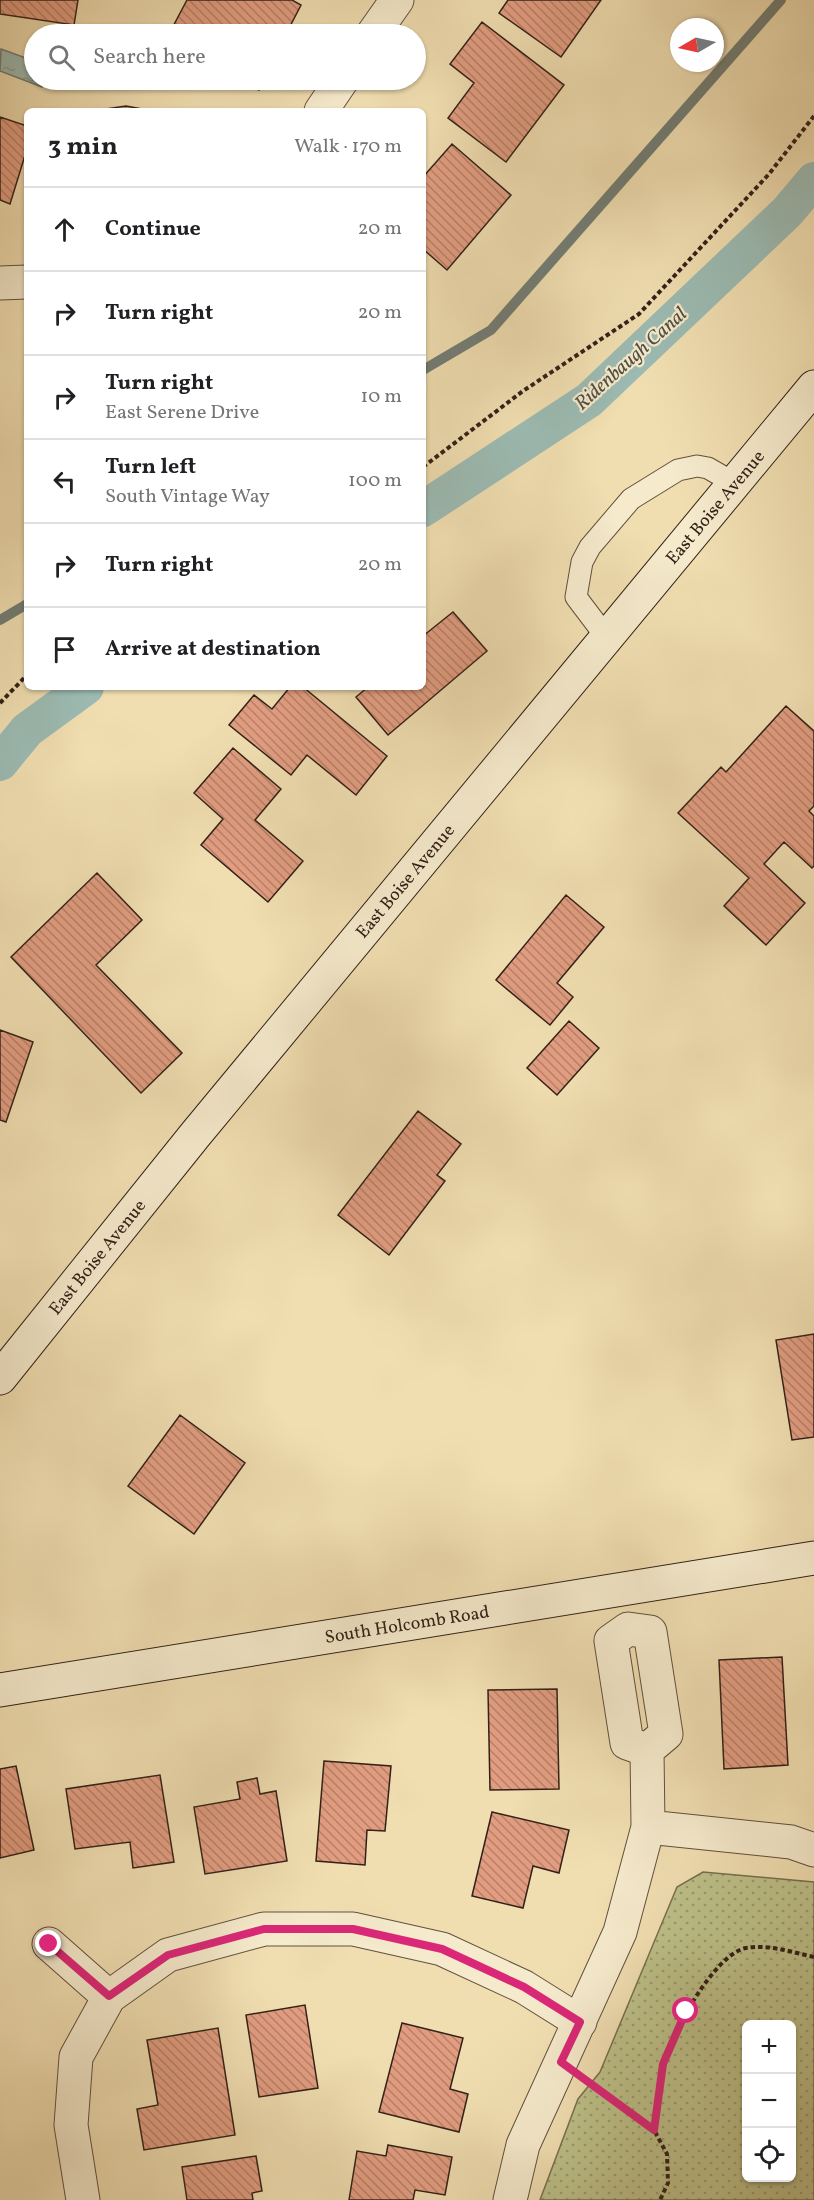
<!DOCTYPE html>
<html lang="en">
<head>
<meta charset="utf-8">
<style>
  :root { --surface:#fff; --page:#f6f6f6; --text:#202124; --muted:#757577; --line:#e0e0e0 }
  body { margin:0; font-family:Vollkorn,serif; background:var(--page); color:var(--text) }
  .controls { position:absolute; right:18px; bottom:18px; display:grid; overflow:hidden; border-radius:9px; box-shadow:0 2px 4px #0004 }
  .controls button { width:54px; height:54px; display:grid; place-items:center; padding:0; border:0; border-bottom:2px solid var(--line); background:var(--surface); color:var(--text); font:30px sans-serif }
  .compass { position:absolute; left:670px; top:18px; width:54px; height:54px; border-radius:50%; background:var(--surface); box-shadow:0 2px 4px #0004; rotate:261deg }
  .stop { position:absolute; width:18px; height:18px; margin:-14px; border:4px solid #db2777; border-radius:50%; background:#fff }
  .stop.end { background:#db2777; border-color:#fff; box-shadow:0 2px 6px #0008 }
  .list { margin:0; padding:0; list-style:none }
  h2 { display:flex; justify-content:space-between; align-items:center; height:78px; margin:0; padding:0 24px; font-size:26px }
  h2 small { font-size:20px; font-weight:400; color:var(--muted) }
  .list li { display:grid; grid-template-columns:39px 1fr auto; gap:18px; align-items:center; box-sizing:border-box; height:84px; padding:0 24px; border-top:2px solid var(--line) }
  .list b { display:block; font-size:22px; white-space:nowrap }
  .list p { margin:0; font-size:20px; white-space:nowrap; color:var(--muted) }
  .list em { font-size:20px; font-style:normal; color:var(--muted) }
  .icon { flex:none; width:33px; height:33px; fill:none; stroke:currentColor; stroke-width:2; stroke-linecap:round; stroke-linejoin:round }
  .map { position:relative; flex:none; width:814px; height:2200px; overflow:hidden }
  .search { position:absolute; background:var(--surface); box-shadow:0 2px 4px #0004; left:24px; top:24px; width:402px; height:66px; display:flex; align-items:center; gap:15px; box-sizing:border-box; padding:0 21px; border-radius:33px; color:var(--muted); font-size:22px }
  .panel { position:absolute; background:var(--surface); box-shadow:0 2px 4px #0004; left:24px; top:108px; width:402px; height:582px; border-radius:9px }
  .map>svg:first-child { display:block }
</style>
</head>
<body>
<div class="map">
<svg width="814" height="2200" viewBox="0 0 814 2200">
  <defs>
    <pattern id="park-dots" width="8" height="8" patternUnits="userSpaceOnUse" patternTransform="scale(1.5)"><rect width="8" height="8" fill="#bdc089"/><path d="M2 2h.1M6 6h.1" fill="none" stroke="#9a9c6f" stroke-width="1.8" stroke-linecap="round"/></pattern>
    <pattern id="water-ripples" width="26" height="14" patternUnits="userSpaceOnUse" patternTransform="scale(1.5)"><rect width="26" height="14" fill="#9cbbb3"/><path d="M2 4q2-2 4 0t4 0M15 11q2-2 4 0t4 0" fill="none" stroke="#87a099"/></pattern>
    <pattern id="building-back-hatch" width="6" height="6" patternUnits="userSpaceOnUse" patternTransform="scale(1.5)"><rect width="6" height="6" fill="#e29d81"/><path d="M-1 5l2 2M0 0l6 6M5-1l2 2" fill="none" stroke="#b88069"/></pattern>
  </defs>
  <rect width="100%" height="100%" fill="#f0deb1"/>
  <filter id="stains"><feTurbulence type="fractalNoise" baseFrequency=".00333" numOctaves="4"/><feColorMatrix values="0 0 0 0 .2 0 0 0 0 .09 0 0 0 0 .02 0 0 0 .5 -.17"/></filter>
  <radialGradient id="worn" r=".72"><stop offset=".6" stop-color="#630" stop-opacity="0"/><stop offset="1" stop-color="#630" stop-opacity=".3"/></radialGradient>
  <path fill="url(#park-dots)" stroke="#787050" stroke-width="1.5" fill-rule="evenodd" d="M703 1872 814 1882V2200H540L578 2099 600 2072 677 1887ZM746 2024H792V2178H746Z"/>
  <path fill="url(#water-ripples)" stroke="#727d75" stroke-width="1.5" d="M1 49 34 61V80H45L42 87 0 71Z"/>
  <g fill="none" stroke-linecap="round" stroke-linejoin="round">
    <path stroke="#727d75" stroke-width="10" d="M423 370 491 330 781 0
      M0 620 27 604"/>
    <path stroke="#9cbbb3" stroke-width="36" d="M423 509 589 400 787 212 814 180
      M0 763 27 730 86 687"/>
  </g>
  <path fill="url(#building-back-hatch)" stroke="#322118" stroke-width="1.5" d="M0 0H78L74 25 0 14Z
    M187 0H292L301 5 286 34H169Z
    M508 0H601L561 57 499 13Z
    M482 22 564 85 506 162 448 118 474 83 450 64Z
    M237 80H264L259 90Z
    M126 106 153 111H92Z
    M0 117 27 126V149L10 204 0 200Z
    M452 144 511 195 447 270 423 249V177Z
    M453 612 487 651 388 735 356 697 368 687H423V636Z
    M290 687H303L387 756 356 795 307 755 291 775 229 725 254 695 272 709Z
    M786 706 814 731V806L809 811 814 816V866L812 868 784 842 764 864 805 903 766 945 724 906 749 878 678 813 721 767 726 772Z
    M233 748 281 789 255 820 303 861 268 902 201 845 223 819 194 793Z
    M97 873 142 920 96 965 182 1053 141 1093 11 957Z
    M566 895 604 927 557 983 573 997 550 1025 496 980Z
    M569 1021 599 1048 557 1095 527 1068Z
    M0 1030 33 1042 6 1122 0 1120Z
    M418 1111 461 1144 437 1175 445 1181 389 1255 338 1215Z
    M814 1334V1437L792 1440 776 1340Z
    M180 1415 245 1463 194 1534 128 1486Z
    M782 1657 788 1765 724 1769 719 1660Z
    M557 1689 559 1789 490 1790 488 1690Z
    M324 1761 391 1766 385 1831 367 1830 365 1865 316 1861Z
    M16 1766 34 1850 0 1858V1769Z
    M160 1775 174 1862 133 1868 130 1842 75 1849 66 1789Z
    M257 1778 260 1794 276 1791 287 1861 205 1874 194 1807 240 1799 237 1782Z
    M492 1812 569 1830 559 1873 533 1866 523 1908 472 1896Z
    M305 2005 318 2088 259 2097 246 2015Z
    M402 2023 463 2038 450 2089 468 2094 459 2132 379 2112Z
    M218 2028 235 2135 144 2150 137 2109 158 2105 147 2040Z
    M388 2145 452 2157 445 2195 415 2190 413 2200H349L357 2151 386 2156Z
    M256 2156 262 2191 252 2193 253 2200H187L182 2167Z"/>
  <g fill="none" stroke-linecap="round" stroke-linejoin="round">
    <defs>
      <path id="lane" d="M607 638 576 597 582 562 590 547 631 499 678 470 697 466 708 468 734 483"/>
      <path id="street" d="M373 34 397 0
        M321 111 342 80
        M0 283 27 282
        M628 1629 650 1632 666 1734 647 1750 627 1743 611 1641Z
        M648 1827 791 1842 814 1850
        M49 1944 109 1997
        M83 2200 71 2125 76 2057 109 1997 168 1955 264 1929H353L442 1949 524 1987 580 2022
        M510 2200 523 2145 620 1932 648 1827 647 1750"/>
      <path id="secondary" d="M0 1378 195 1135 814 387
        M0 1690 814 1558"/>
    </defs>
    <use href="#lane" stroke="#62503e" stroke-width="23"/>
    <use href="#street" stroke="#62503e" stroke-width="35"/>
    <use href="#secondary" stroke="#322118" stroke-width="35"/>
    <path stroke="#322118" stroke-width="4" stroke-dasharray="4.5 3" stroke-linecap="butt" d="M423 467 523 391 639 314 769 174 814 116
      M0 703 27 675
      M589 2083 654 2130 667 2154 668 2183 660 2200
      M654 2130C657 2109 659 2087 663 2066 670 2036 714 1954 746 1948 769 1944 791 1952 814 1957"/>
    <use href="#lane" stroke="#f5eacc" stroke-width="21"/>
    <use href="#street" stroke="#f5eacc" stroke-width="33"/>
    <use href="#secondary" stroke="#f5eacc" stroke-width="33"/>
  </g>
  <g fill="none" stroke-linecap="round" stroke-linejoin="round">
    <path stroke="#db2777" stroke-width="8" d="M49 1944 109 1996 168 1955 264 1929H353L442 1949 524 1987 580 2022 561 2062 654 2130 663 2064 686 2011"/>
  </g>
  <g text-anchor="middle" stroke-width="4.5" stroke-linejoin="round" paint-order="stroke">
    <g font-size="18" fill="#322118" stroke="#f5eacc">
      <text transform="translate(715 507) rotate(-50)" y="6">East Boise Avenue</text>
      <text transform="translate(405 881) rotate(-50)" y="6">East Boise Avenue</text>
      <text transform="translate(97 1257) rotate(-51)" y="6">East Boise Avenue</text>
      <text transform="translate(407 1624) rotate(-9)" y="6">South Holcomb Road</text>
    </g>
    <g font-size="20" font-style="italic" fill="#524f46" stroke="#f5eacc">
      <text transform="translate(630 358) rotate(-42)" y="7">Ridenbaugh Canal</text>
    </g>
  </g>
  <rect width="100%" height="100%" filter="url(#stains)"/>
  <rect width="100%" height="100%" fill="url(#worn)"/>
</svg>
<div class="controls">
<button>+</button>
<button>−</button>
<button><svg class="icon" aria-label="locate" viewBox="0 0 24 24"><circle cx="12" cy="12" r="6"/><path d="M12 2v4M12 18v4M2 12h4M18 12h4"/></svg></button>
</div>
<svg class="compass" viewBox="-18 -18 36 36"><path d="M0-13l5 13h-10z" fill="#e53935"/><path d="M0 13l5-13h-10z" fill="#757577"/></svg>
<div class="stop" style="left:686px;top:2011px"></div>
<div class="stop end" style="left:49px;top:1944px"></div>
<div class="search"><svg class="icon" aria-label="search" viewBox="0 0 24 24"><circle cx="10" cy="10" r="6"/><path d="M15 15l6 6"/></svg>Search here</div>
<section class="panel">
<h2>3 min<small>Walk · 170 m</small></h2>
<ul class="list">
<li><svg class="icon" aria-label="ahead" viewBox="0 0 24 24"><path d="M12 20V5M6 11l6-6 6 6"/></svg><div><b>Continue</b></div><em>20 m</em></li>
<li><svg class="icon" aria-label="right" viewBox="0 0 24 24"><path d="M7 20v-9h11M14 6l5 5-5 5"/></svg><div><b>Turn right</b></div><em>20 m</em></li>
<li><svg class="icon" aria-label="right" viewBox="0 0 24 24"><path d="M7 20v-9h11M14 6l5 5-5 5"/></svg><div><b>Turn right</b><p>East Serene Drive</p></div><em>10 m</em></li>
<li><svg class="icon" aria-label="left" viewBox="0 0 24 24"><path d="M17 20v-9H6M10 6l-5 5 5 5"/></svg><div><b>Turn left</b><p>South Vintage Way</p></div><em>100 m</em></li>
<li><svg class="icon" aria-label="right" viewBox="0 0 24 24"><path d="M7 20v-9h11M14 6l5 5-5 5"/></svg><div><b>Turn right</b></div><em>20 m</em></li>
<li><svg class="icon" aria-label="arrive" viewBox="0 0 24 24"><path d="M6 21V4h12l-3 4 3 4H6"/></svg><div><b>Arrive at destination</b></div></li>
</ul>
</section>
</div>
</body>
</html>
